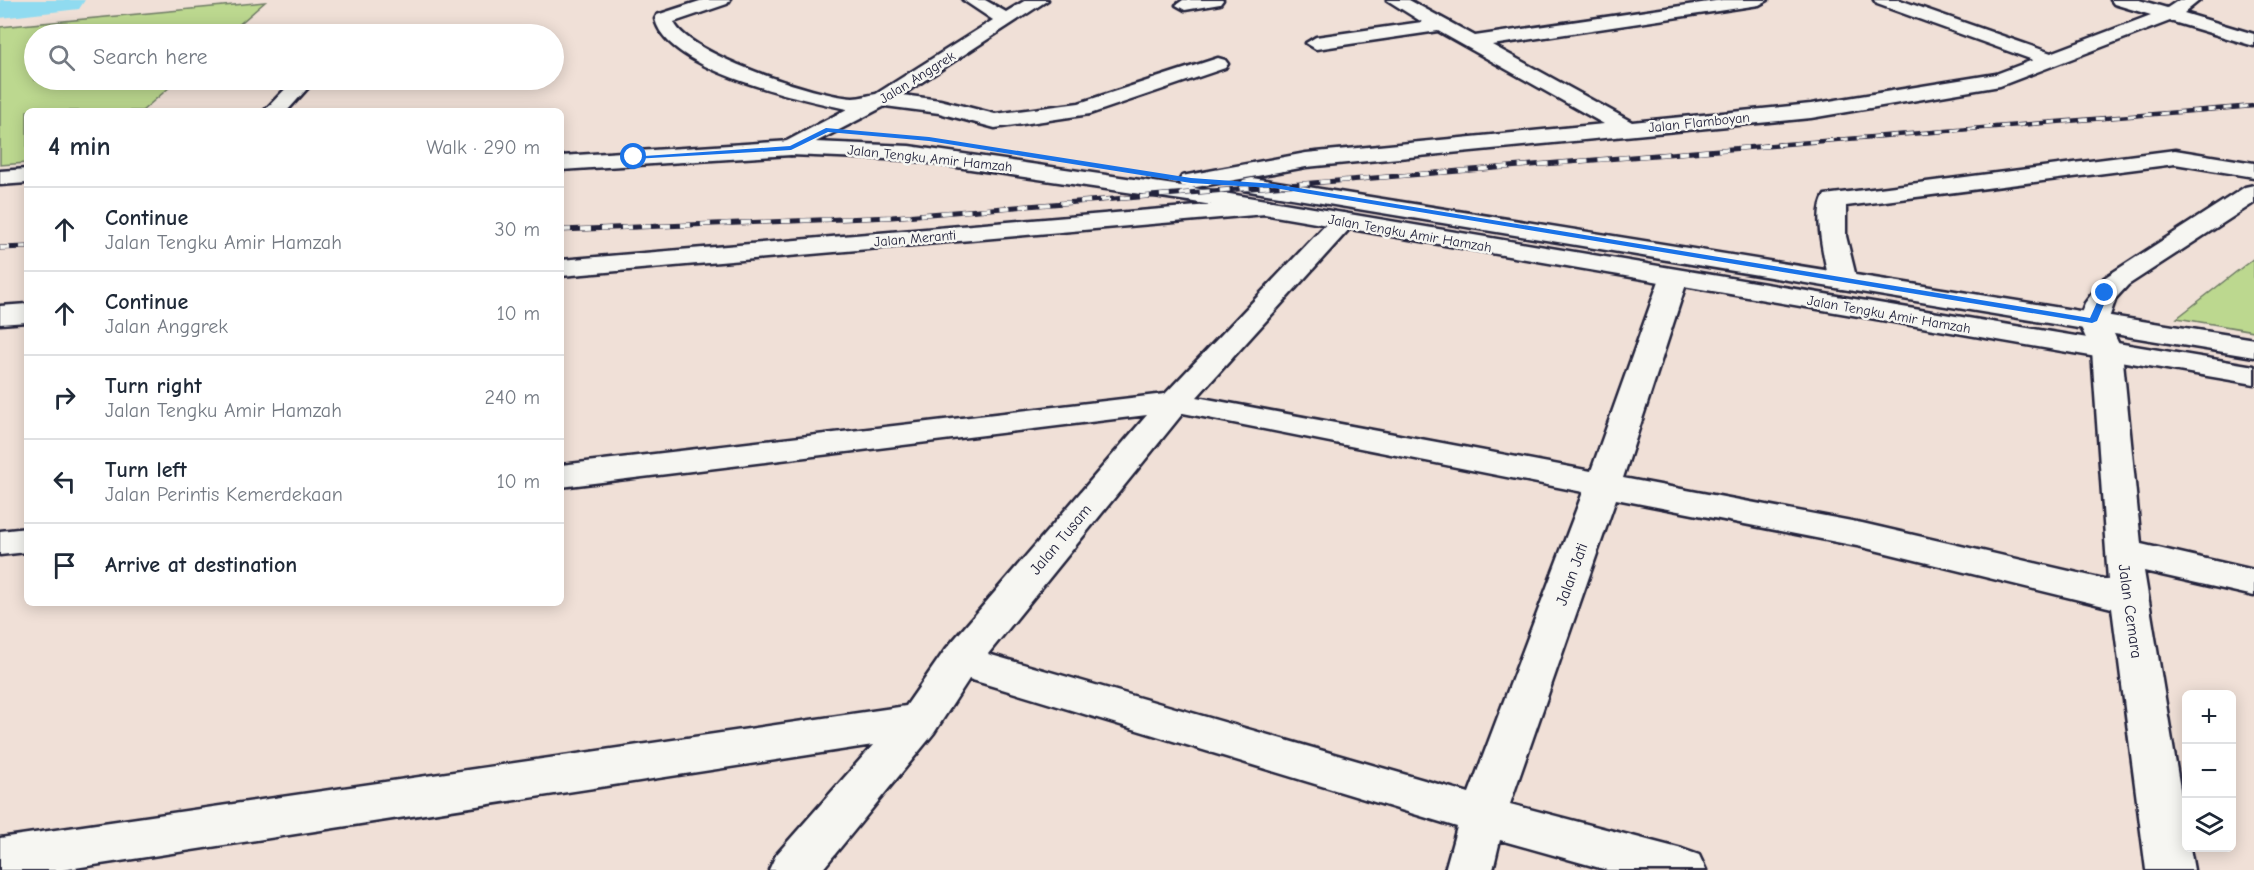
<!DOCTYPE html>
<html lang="en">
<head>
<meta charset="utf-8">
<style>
  :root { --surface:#fff; --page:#f6f6f7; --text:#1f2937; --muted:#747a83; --line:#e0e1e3 }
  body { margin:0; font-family:"Comic Neue",sans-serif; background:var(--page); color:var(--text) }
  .controls { position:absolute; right:18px; bottom:18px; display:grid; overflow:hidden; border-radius:9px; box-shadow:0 3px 15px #0003 }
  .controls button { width:54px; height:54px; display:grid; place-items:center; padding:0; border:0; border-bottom:2px solid var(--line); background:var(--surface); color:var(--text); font:30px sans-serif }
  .stop { position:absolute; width:18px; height:18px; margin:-14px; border:4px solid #1a73e8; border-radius:50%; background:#fff }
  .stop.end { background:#1a73e8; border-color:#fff; box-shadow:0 2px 6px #0008 }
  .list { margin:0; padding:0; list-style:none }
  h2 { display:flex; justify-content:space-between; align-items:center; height:78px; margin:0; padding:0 24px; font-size:26px }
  h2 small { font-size:20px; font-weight:400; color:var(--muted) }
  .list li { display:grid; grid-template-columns:39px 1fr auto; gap:18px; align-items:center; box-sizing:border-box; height:84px; padding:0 24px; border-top:2px solid var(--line) }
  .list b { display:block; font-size:22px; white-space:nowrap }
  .list p { margin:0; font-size:20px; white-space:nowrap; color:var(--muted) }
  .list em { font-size:20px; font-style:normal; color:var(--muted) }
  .icon { flex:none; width:33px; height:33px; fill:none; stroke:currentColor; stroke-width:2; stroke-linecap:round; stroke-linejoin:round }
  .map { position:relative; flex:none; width:2254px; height:870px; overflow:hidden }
  .search { position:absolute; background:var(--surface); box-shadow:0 3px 15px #0003; left:24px; top:24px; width:540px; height:66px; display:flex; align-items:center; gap:15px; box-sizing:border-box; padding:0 21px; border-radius:33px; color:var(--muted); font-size:22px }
  .panel { position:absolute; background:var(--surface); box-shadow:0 3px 15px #0003; left:24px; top:108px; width:540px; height:498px; border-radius:9px }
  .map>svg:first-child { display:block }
</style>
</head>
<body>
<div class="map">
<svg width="2254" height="870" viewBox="0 0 2254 870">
  <rect width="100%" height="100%" fill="#f0e0d7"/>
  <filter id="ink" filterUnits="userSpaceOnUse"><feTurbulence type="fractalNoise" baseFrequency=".0167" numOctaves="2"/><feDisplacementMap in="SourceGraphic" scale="12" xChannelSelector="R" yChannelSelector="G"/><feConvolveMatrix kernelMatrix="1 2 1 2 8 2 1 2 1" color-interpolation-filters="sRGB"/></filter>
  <g filter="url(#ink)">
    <path fill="#bcd88f" stroke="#6f7d65" stroke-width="1.5" d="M265 2 228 34H34V80H178L142 111H27V163L0 165V27Z
      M2254 258V331L2177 318Z"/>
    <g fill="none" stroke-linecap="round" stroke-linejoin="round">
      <path fill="#90dbf0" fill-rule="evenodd" d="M0 0H85L79 9 0 18Z"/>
      <defs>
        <path id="minor" d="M703 0H730L727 4 674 22C686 54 819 97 853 98 860 98 869 95 876 94L993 20 963 0H985L1006 12 1026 0H1048L902 95 940 100 995 114 1079 103 1218 58 1225 60 1228 64 1225 68 1090 114 995 128 939 113 885 106 791 155 783 153 779 148 783 143 847 109C801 99 667 71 655 19L657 15Z
          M1223 0 1220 4 1185 10 1176 5 1183 0Z
          M1387 0H1409L1475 36 1722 0H1768L1759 5 1492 45 1632 122 1811 104 1996 74 2033 60 1877 4 1874 0H1900L2051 53 2151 15 2114 4 2111 0H2139L2167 8 2179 0H2200L2184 13 2254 34V46L2170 21 2000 86 1811 118 1306 167 1191 188 1182 186 1179 181 1182 176 1306 153 1604 124 1438 31 1316 49 1306 43 1316 37 1422 22Z
          M294 80H315L287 111H264Z
          M2175 150 2254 163V177L2175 164 1846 206V236L1857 281 1853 287 1843 289 1833 287 1829 281C1825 259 1812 214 1825 195Z
          M2254 185V203L2128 285 2116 298 2108 321 2122 351 2141 544 2254 570V596L2144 571 2186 825V848H2190L2194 870H2146L2112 608 1862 547 1616 499 1510 804 1682 849 1699 855 1706 870H1607L1500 840 1493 870H1445L1457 827 969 679 934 733 822 870H769L776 855 873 745 62 870H0V838L906 706 945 650 1147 415 561 487V465L1165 394 1334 216 1343 213 1352 216 1356 221 1352 226 1197 397 1591 471 1660 278 1664 272 1674 270 1684 272 1688 278 1623 478 1862 523 2108 580 2092 351 2078 321 2085 303 2104 278 2245 187ZM1183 413 1583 492 1469 793 988 654Z
          M1268 200 1277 203 1281 208 1277 213 561 276V260Z
          M27 304V322L0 324V306Z
          M27 528V552L0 555V531Z"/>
        <path id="major" d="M791 141 909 146 1188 187 2254 366V384L1188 201 909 160 791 155 561 170V156Z
          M27 169V183L0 185V171Z
          M1252 178 2254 339V357L1243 190 1240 185 1243 180Z"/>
      </defs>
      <use href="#minor" stroke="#22223b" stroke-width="5"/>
      <use href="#major" stroke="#22223b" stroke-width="5"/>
      <use href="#minor" fill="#f6f6f2" fill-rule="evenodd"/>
      <use href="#major" fill="#f6f6f2" fill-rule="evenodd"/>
      <defs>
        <path id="rail-far1" d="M1761 146 2254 106"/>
        <path id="rail" d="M561 230 892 217 1780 145
          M0 248 27 247"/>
      </defs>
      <use href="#rail-far1" stroke="#22223b" stroke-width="4.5"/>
      <use href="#rail" stroke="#22223b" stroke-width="5"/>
      <use href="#rail-far1" stroke="#f6f6f2" stroke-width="3" stroke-dasharray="8" stroke-linecap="butt"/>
      <use href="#rail" stroke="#f6f6f2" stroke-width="4" stroke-dasharray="10" stroke-linecap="butt"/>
    </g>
  </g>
  <path fill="#1a73e8" d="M826 128 929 137 1191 178 1274 184 2090 318 2102 291 2109 293 2097 321 2092 323 1274 188 1191 183 929 141 828 132 791 150 634 159 630 157 790 146Z"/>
  <g text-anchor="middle" stroke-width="5" stroke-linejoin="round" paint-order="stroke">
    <g font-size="14" fill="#22223b" stroke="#f6f6f2">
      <text transform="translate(917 77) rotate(-32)" y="5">Jalan Anggrek</text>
      <text transform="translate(1699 122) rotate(-6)" y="5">Jalan Flamboyan</text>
      <text transform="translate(930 158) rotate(6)" y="5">Jalan Tengku Amir Hamzah</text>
      <text transform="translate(1410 233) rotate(10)" y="5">Jalan Tengku Amir Hamzah</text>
      <text transform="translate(915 238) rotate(-5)" y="5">Jalan Meranti</text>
      <text transform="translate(1889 314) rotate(10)" y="5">Jalan Tengku Amir Hamzah</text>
    </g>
    <g font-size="16" fill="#22223b" stroke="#f6f6f2">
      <text transform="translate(1060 539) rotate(-50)" y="6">Jalan Tusam</text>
      <text transform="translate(1571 574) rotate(-70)" y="6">Jalan Jati</text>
      <text transform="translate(2131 611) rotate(82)" y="6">Jalan Cemara</text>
    </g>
  </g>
</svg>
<div class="controls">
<button>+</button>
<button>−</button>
<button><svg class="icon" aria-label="layers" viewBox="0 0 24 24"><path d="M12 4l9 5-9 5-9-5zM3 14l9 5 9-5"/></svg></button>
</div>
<div class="stop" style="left:634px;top:157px"></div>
<div class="stop end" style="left:2105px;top:293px"></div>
<div class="search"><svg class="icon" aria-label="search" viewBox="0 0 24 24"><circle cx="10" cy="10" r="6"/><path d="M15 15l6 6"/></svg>Search here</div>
<section class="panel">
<h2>4 min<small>Walk · 290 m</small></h2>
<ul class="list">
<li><svg class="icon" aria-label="ahead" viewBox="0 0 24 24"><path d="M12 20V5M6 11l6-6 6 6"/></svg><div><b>Continue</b><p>Jalan Tengku Amir Hamzah</p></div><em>30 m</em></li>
<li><svg class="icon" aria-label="ahead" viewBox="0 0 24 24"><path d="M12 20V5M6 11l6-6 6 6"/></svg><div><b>Continue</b><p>Jalan Anggrek</p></div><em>10 m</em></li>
<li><svg class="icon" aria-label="right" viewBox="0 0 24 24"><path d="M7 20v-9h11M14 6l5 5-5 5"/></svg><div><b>Turn right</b><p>Jalan Tengku Amir Hamzah</p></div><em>240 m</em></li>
<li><svg class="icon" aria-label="left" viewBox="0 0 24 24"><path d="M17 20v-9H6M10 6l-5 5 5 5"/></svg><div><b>Turn left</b><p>Jalan Perintis Kemerdekaan</p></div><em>10 m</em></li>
<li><svg class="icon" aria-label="arrive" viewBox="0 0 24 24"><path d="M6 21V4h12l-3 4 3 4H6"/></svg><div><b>Arrive at destination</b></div></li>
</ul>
</section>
</div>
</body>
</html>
